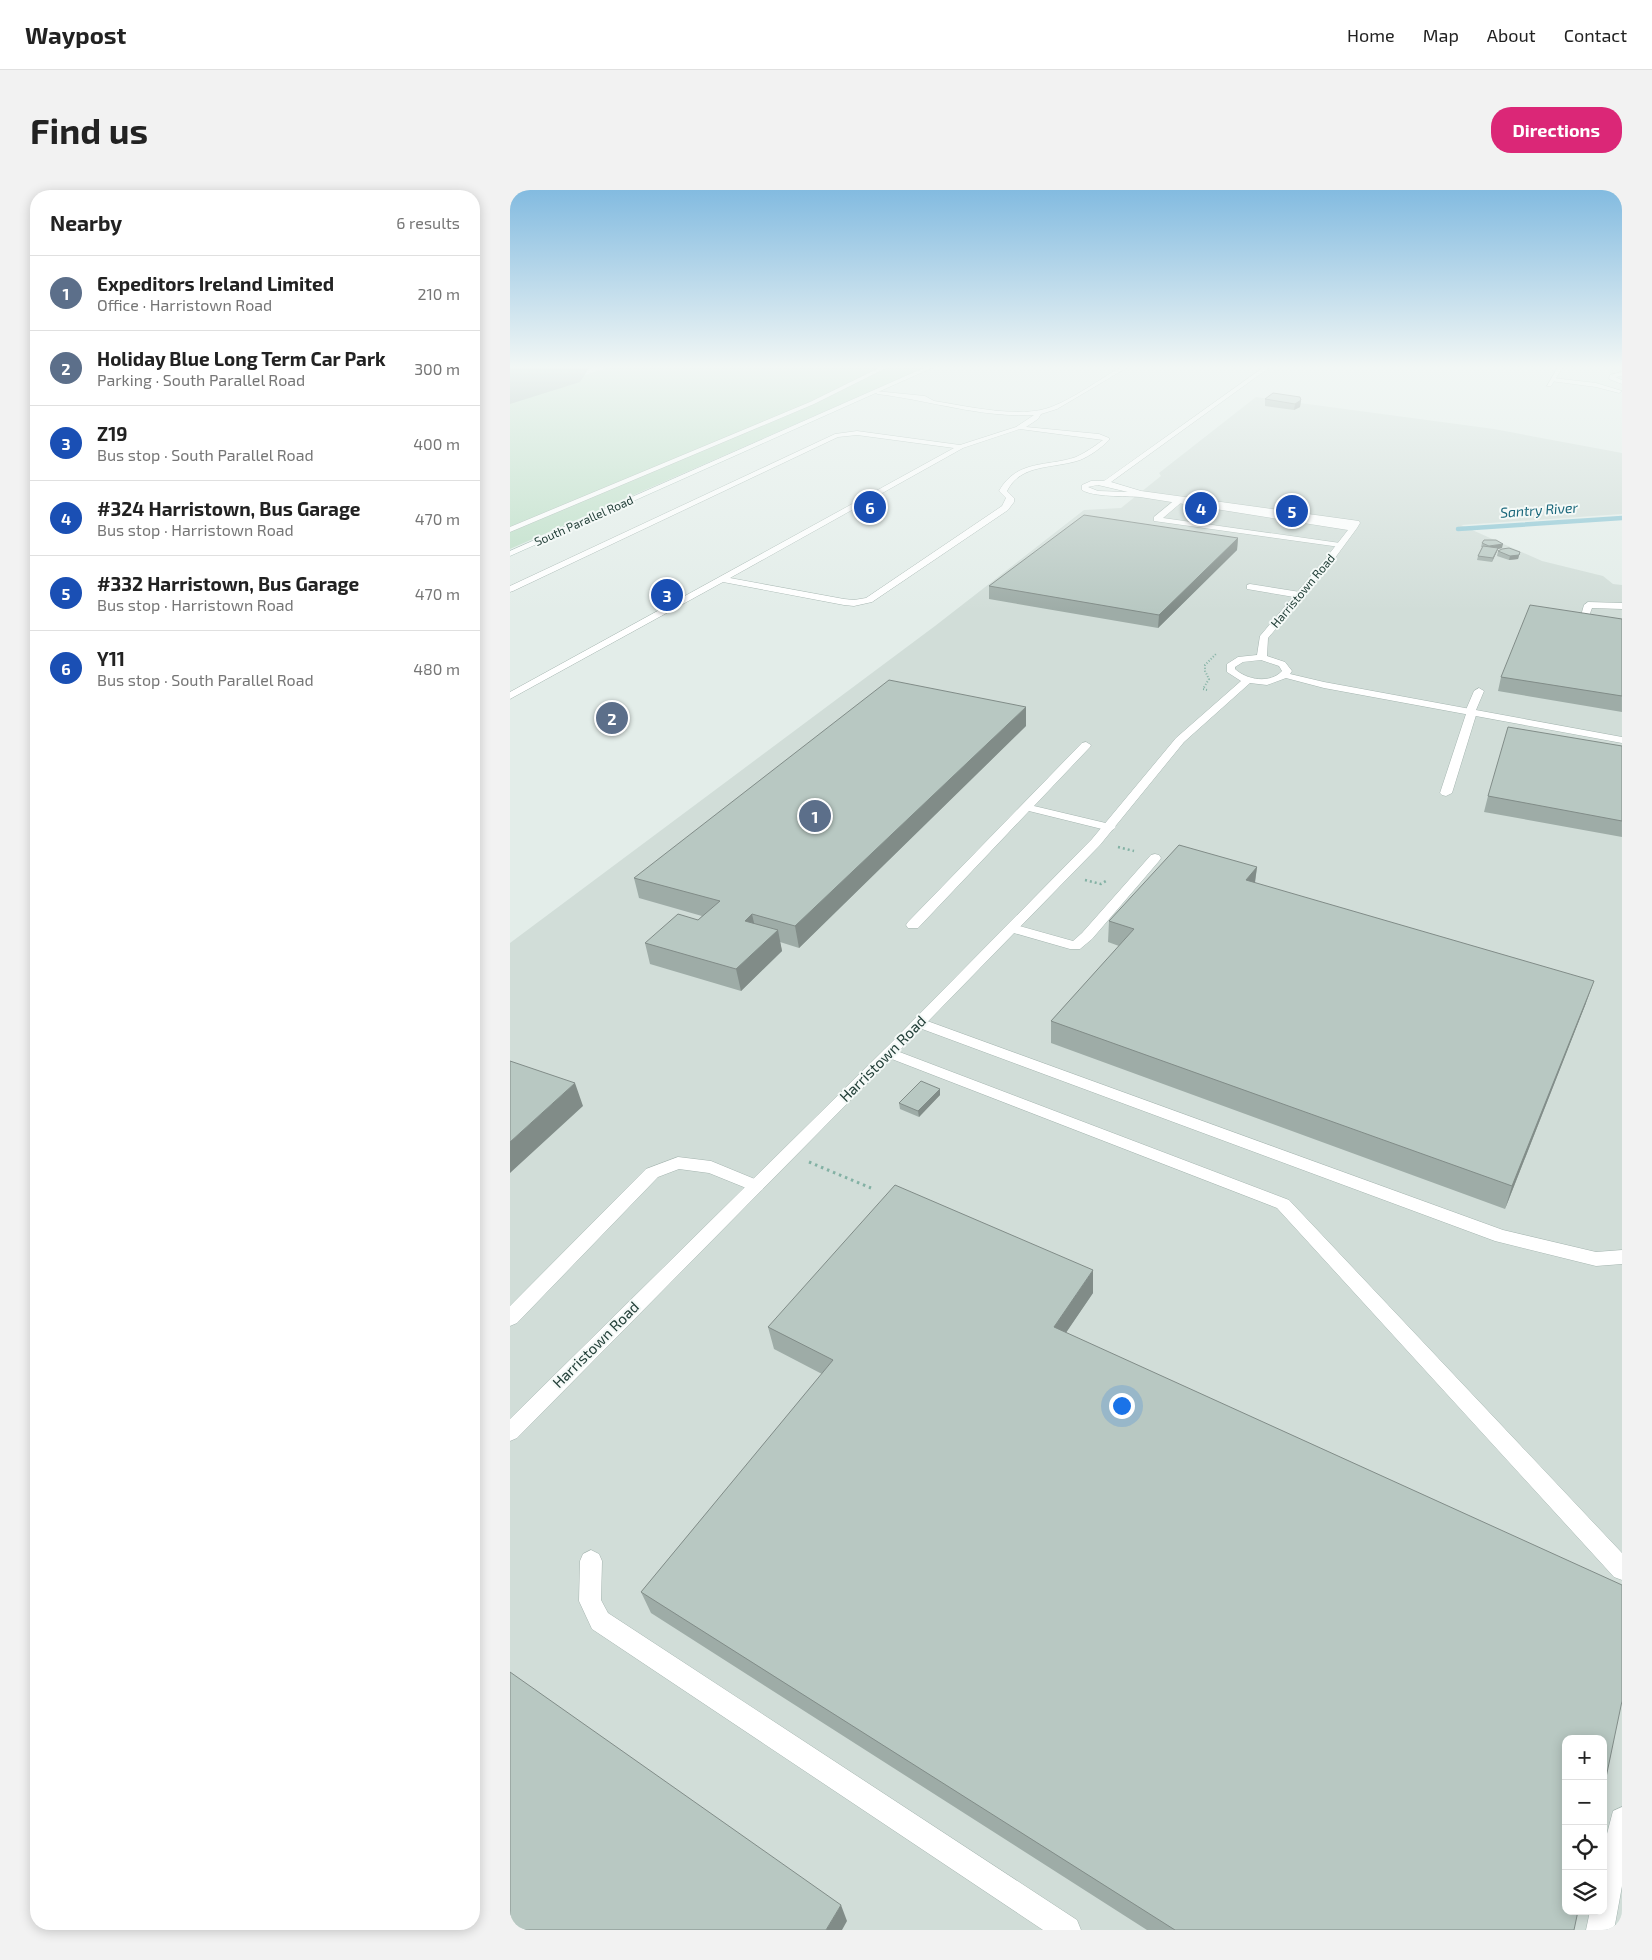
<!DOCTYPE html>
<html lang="en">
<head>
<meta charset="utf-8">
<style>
  :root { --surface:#fff; --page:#f2f2f2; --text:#222; --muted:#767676; --line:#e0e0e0; --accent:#db2777 }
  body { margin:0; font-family:"Exo 2",sans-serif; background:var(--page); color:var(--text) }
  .controls { position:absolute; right:15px; bottom:15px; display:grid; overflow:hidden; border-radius:10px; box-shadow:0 2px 12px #0003 }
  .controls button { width:45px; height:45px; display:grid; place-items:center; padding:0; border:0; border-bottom:1px solid var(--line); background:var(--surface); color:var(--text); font:25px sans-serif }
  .you { position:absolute; left:611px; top:1215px; width:18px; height:18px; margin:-12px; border:4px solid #fff; border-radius:50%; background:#1a73e8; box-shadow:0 0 0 8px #1a73e833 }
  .badge { display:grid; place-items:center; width:32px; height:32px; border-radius:50%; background:var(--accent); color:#fff; font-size:16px; font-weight:700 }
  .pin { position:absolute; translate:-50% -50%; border:2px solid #fff; box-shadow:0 1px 5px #0006 }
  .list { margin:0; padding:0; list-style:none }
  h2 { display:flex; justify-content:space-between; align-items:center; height:65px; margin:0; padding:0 20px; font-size:21px }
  h2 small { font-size:16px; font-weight:400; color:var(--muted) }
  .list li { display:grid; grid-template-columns:32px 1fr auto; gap:15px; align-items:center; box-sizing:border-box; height:75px; padding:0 20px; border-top:1px solid var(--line) }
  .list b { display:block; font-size:19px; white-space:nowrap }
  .list p { margin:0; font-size:16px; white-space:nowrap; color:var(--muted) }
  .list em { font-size:16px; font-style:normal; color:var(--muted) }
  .icon { flex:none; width:28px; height:28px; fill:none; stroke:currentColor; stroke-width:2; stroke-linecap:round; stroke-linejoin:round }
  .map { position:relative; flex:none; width:1112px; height:1740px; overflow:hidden; border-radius:20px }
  header { display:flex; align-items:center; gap:30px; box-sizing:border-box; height:70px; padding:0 25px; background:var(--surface); border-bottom:1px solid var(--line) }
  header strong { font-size:24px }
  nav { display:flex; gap:28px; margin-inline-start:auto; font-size:18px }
  .intro { display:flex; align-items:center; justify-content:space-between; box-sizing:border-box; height:120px; padding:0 30px }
  h1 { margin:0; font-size:35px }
  .button { padding:12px 22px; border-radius:20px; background:var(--accent); color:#fff; font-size:18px; font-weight:700 }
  main { display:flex; gap:30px; padding:0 30px }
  aside { flex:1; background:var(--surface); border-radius:20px; box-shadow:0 2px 12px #0003 }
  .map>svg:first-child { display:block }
</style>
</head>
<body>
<header>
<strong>Waypost</strong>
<nav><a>Home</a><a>Map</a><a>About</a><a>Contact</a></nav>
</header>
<div class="intro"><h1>Find us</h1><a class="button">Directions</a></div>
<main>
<aside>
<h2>Nearby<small>6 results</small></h2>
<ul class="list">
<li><span class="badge" style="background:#5c6f8a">1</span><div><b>Expeditors Ireland Limited</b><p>Office · Harristown Road</p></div><em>210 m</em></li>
<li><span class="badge" style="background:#5c6f8a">2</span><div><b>Holiday Blue Long Term Car Park</b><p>Parking · South Parallel Road</p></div><em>300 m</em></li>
<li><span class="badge" style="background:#1a4fb4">3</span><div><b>Z19</b><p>Bus stop · South Parallel Road</p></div><em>400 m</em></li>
<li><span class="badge" style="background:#1a4fb4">4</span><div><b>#324 Harristown, Bus Garage</b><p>Bus stop · Harristown Road</p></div><em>470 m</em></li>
<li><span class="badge" style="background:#1a4fb4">5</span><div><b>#332 Harristown, Bus Garage</b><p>Bus stop · Harristown Road</p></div><em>470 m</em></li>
<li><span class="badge" style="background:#1a4fb4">6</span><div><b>Y11</b><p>Bus stop · South Parallel Road</p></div><em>480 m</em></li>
</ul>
</aside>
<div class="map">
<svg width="1112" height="1740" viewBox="0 0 1112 1740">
  <rect width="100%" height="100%" fill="#e3ede9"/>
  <path fill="#d1ddd8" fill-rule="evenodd" d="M746 207 984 239 1112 263V324L951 335 1032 371 1093 386 1103 394 1112 395V1740H0V753L425 436 574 320 611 318 651 286 649 283ZM1056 1549H1093V1721H1056Z"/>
  <path fill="#bcdec6" d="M99 177H416L0 359V210Z"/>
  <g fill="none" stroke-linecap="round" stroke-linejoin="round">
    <path stroke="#8bc5d3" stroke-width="4.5" d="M948 339 1112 328"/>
    <path fill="#a0b4ae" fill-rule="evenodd" d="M51 177 47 183 0 196V178Z"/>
    <path fill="#a0b4ae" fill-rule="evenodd" d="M0 177H80L70 192 0 214Z"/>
    <defs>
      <path id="lane" d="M371 177H378L304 214 0 342V337L300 212Z
        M611 177H618L547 219 531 224 528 229 516 237 589 244 599 248V250C591 258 580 266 570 270 544 279 511 273 497 301L504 308V312L498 320 362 412 344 416 334 415 213 392 0 509V502L444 258 347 245 328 247 3 401 0 402V396L325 244 347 241 450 255 506 237 524 225C471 228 419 210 367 204L365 201 415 206 424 211C457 216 510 229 541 217 563 209 590 189 611 177ZM510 239 593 250C585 256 575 263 566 267 537 277 507 269 489 301L496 308 492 316 356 408 344 410 334 409 220 388 453 258Z
        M1112 182V186L1105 187 1112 190V194L1099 189 1100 185Z
        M1043 188 1086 193 1112 201 1109 203 1086 197 1041 191Z
        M666 309 673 311 653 328 830 353 834 355 830 357 644 331V327Z
        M740 394 790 402 794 405 790 408 737 399V395Z
        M1078 412 1112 413V419L1082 418 1077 431H1071L1070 429 1074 415Z
        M969 498 974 501 966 520 967 522 942 603 936 606 932 605 930 603 956 524 955 522 964 501Z
        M576 552 581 555 580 557 524 616 604 635 606 637 604 639 600 641 519 621 408 738H398L396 735 398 732 572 553Z
        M645 664 649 665 651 668 649 671 582 749 570 759H560L497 741 495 738 502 734 563 751 572 743 641 665Z
        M409 828 993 1040 1086 1062 1112 1060V1074L1086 1076 985 1051 404 836 402 833 404 830Z
        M379 858 779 1010 1112 1363V1390L1104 1387 767 1018 374 866 372 863 374 860Z
        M168 967 201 971 252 992 254 996 252 1000 246 1002 199 983 169 979 148 987 7 1133 0 1136V1116L136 979Z
        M81 1360 89 1364 92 1371 91 1410 98 1423 567 1730 571 1740H533L82 1439 69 1411 70 1371 73 1364Z
        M1112 1617V1696L1104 1740H1076L1080 1721H1093V1659L1103 1621Z"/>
      <path id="street" d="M754 177H760L601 292 631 301 849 331 850 333 847 338 822 372 758 448 757 466 775 472 782 481 780 484 814 492 1112 547V553L814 498 776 488 757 495 740 493 674 552 590 655 392 858 7 1248 0 1251V1229L382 852 582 649 666 548 731 491 717 482V474L728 467 747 465 750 446 816 368 838 340 630 307C615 306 583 307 572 300V295L581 291H594ZM588 295 618 302 588 301 578 297ZM751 470 769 476 772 481C760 494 737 490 725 479V477L733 472Z
        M1048 177H1053L1041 196H1037Z"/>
      <path id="secondary" d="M416 177H424L0 366V361Z"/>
    </defs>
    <use href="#lane" stroke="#a5b5b0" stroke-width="1"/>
    <use href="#street" stroke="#a5b5b0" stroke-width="1"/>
    <use href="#secondary" stroke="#a1b9b2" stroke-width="1"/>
    <path stroke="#83b1a4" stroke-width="2" stroke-dasharray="1 2" stroke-linecap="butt" d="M697 500 693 499 699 489 695 481V475L706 464"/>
    <path stroke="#83b1a4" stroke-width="2.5" stroke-dasharray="2 3" stroke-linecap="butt" d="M608 657 624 661
      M575 690 591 694 596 691"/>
    <path stroke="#83b1a4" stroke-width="3" stroke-dasharray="2.5 4" stroke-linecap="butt" d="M299 972 361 998"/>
    <use href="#lane" fill="#fff" fill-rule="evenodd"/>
    <use href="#street" fill="#fff" fill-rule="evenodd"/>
    <use href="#secondary" fill="#fff" fill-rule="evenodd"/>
  </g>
  <path fill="#9eaca7" d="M755 209 791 210 790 217 784 220 755 216Z
    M728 348 727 360 648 438 479 409V396Z
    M972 353 992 358 988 359 982 372 967 370 968 366 972 357H971Z
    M988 361 1010 362 1008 369 999 370 987 366Z
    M1112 429V522L988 501 991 487Z
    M516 536 289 758 270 752 272 761 231 801 140 774 135 753 188 730 192 726 129 708 124 688Z
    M1112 556V647L974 622 978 606Z
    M747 677 745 693 1076 813 995 1019 541 853V831L609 756 598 752 599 731Z
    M430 899V905L409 927 390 919 389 913Z
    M583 1103 556 1142 1064 1740H637L141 1423 131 1402 312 1184 264 1159 258 1137Z"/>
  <path fill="#818c88" d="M791 210 790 217 784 220 785 214Z
    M728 348 727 360 648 438 649 425Z
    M993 354 992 358 988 359 982 372 983 368 978 360 979 356Z
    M1010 362 1008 369 999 370 1000 366Z
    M516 517V536L289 758 285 736Z
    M747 677 744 698 736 690Z
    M242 724 247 746 235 731Z
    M268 740 272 761 231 801 226 779Z
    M1084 791 1076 813 995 1019 1002 996Z
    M65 893 73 916 0 983V952Z
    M430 899V905L409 927 408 921Z
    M583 1080V1103L545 1159 544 1137Z
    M331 1715 337 1731 332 1740H316Z"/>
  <path fill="#b8c8c2" stroke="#818c88" d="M763 203 790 207 791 210 785 214 755 209Z
    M574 325 728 348 649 425 479 396Z
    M974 350H986L993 354 979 356 972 353Z
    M973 356 988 358 983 368 968 366Z
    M999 358 1010 362 1009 365 1000 366 988 361 992 359Z
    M1020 415 1112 429V506L991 487Z
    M379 490 516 517 285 736 242 724 235 731 268 740 226 779 135 753 168 724 188 730 210 711 124 688Z
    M998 537 1112 556V631L978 606Z
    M669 655 747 677 736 690 1084 791 1002 996 541 831 624 739 599 731Z
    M0 871 65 893 0 952Z
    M411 891 430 899 408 921 389 913Z
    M385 995 583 1080 544 1137 1112 1395V1511L1093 1602V1549H1056V1721H1068L1064 1740H665L131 1402 323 1170 258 1137Z
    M0 1482 331 1715 316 1740H0Z"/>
  <linearGradient id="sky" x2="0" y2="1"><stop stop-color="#83bbe0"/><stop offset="0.42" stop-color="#f2f7f5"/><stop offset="1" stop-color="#f2f7f5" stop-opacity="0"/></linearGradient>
  <rect width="1112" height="421" fill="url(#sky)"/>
  <g text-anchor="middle" stroke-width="4" stroke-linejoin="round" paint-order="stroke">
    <g font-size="12" fill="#223f38" stroke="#f4f9f7">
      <text transform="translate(74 331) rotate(-24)" y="4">South Parallel Road</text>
      <text transform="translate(793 401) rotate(-50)" y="4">Harristown Road</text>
    </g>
    <g font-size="14" font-style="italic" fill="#1b687c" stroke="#f4f9f7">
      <text transform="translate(1029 320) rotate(-4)" y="5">Santry River</text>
    </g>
    <g font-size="15" fill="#223f38" stroke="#f4f9f7">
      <text transform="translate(373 869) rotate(-45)" y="5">Harristown Road</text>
      <text transform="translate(86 1155) rotate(-45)" y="5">Harristown Road</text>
    </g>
  </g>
</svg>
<div class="controls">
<button>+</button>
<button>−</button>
<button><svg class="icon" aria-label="locate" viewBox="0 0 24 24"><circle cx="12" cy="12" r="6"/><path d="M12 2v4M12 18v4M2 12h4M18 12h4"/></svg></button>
<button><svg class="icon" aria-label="layers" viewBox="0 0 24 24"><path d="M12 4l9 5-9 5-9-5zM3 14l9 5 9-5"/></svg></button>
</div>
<div class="you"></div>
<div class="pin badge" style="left:305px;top:626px;background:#5c6f8a">1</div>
<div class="pin badge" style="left:102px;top:528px;background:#5c6f8a">2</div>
<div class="pin badge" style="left:157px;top:405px;background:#1a4fb4">3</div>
<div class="pin badge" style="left:691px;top:318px;background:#1a4fb4">4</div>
<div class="pin badge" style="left:782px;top:321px;background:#1a4fb4">5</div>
<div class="pin badge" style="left:360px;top:317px;background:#1a4fb4">6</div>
</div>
</main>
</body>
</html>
